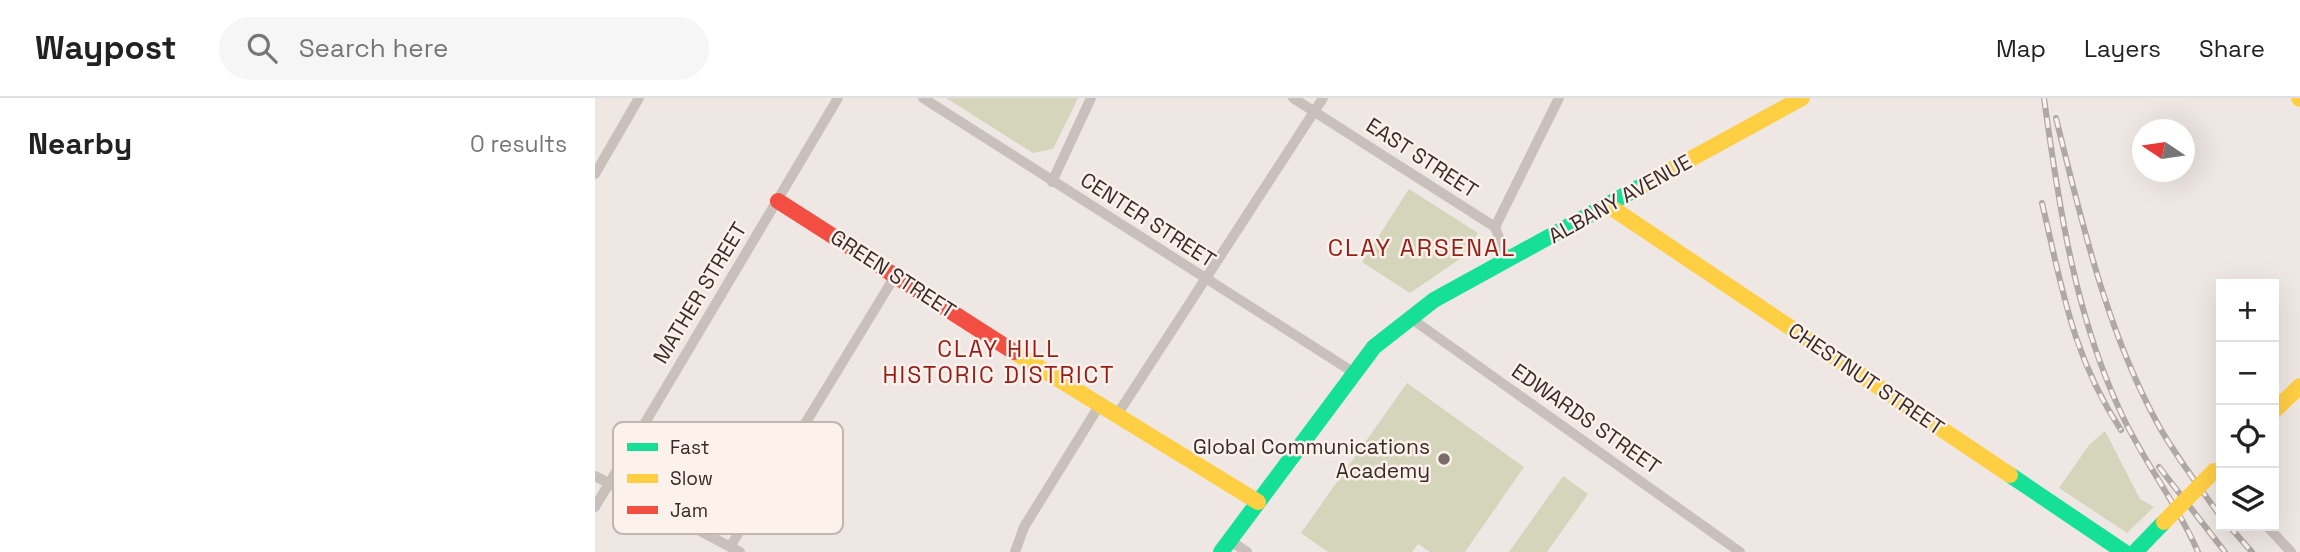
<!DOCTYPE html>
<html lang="en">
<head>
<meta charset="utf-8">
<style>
  :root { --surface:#fff; --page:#f6f6f6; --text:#222; --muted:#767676; --line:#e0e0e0 }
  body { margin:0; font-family:"Space Grotesk",sans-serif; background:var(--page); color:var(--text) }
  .controls { position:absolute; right:21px; bottom:21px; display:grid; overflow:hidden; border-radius:0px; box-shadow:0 7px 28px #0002 }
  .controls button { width:63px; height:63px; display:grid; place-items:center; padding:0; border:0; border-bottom:2px solid var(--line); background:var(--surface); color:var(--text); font:35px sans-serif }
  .compass { position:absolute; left:1537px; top:21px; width:63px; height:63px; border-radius:50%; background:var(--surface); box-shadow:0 7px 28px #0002; rotate:283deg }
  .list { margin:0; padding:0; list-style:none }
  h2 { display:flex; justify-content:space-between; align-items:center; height:91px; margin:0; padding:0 28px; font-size:30px }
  h2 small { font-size:23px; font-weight:400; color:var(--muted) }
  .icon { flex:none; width:38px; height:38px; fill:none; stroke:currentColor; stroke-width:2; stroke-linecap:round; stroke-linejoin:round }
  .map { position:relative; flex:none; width:1705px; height:454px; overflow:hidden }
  header { display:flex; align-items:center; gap:42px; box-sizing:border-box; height:98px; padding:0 35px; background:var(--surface); border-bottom:2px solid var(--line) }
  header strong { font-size:33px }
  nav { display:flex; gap:38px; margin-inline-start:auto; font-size:24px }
  .search { width:490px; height:63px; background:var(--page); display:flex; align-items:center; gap:18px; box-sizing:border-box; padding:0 24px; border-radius:38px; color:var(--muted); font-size:26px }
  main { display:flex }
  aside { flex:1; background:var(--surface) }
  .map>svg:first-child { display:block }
</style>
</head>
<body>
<header>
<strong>Waypost</strong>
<div class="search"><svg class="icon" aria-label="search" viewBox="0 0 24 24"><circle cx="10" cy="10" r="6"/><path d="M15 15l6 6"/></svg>Search here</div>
<nav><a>Map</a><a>Layers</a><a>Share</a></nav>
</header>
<main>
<aside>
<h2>Nearby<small>0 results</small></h2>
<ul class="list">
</ul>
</aside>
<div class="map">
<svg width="1705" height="454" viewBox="0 0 1705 454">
  <rect width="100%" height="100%" fill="#efe7e3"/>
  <path fill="#d5d5bb" d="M351 0H483L458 51 438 55Z
    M814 91 883 135 865 161 815 195 767 164Z
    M812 285 929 369 870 454H835L823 446 817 454H733L706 435Z
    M1510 333 1545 401 1559 409 1532 435 1464 390 1494 347Z
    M968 378 993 396 952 454H914Z"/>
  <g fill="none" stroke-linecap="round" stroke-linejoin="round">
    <path stroke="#c9bfbb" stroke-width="10" d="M328 0 758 274
      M698 0 900 129
      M0 76 44 0
      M457 84 496 0
      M912 161 900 129 964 0
      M814 219 1145 454
      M522 317 728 0
      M0 378 145 454
      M0 409 243 0
      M1672 428 1696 454
      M634 442 652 454
      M135 449 300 178
      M420 454 429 429 504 308"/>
    <path stroke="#16e098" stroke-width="16" d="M1415 377 1529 454
      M626 454 779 249 839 202 1050 86
      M1540 454 1569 424"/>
    <path stroke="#ffcf43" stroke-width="16" d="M1704 0 1705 1
      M1050 86 1207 0
      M1014 108 1415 377
      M419 254 663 404
      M1679 313 1705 288"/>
    <path stroke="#f24e42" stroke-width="16" d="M183 103 419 254"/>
    <defs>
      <path id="rail" d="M1449 0C1464 109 1480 219 1528 319 1550 366 1583 407 1603 454
        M1461 20C1487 125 1512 235 1565 330 1583 361 1605 390 1626 419
        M1447 105C1467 189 1477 258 1526 332
        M1564 369 1630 454
        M1634 428 1657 454"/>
    </defs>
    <use href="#rail" stroke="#b1a8a5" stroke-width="6"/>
    <use href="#rail" stroke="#fcf1eb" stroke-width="3.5" stroke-dasharray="10" stroke-linecap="butt"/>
    <path stroke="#ffcf43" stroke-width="16" d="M1569 424 1619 373"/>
  </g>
  <circle fill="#7a6d69" stroke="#fcf1eb" stroke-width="2.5" cx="849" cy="361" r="7"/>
  <g text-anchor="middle" stroke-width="5" stroke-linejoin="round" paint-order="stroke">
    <g font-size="21" fill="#3b2b28" stroke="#fcf1eb">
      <text transform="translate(827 60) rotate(33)" y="7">EAST STREET</text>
      <text transform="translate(1025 101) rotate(-29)" y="7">ALBANY AVENUE</text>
      <text transform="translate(553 122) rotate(33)" y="7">CENTER STREET</text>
      <text transform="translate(298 176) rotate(33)" y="7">GREEN STREET</text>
      <text transform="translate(105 195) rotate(-59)" y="7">MATHER STREET</text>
      <text transform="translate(1271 281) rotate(34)" y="7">CHESTNUT STREET</text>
      <text transform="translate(991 321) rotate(35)" y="7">EDWARDS STREET</text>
    </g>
    <g font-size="21" fill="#3b2b28" stroke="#fcf1eb" text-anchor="end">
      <text x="835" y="356">Global Communications<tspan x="835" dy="24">Academy</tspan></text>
    </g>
    <g font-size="23" letter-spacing="2" fill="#941e17" stroke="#fcf1eb">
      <text x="404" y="259">CLAY HILL<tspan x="404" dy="26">HISTORIC DISTRICT</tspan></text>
    </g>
    <g font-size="24" letter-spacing="2" fill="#941e17" stroke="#fcf1eb">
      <text x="827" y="158">CLAY ARSENAL</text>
    </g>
  </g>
  <rect x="18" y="324" width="230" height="112" rx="10" fill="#fcf1eb" stroke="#c2b6b0" stroke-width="2"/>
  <rect x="32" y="345" width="31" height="8" fill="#16e098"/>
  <rect x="32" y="376" width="31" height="9" fill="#ffcf43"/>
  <rect x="32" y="408" width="31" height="8" fill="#f24e42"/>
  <g font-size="19" fill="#3b2b28">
    <text x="75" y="356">Fast</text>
    <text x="75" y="387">Slow</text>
    <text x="75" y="419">Jam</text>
  </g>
</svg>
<div class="controls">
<button>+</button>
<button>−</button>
<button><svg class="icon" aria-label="locate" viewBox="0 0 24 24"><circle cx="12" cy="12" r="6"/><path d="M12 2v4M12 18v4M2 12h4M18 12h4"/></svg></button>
<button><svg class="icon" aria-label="layers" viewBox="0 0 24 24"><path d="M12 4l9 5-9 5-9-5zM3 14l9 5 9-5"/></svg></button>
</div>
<svg class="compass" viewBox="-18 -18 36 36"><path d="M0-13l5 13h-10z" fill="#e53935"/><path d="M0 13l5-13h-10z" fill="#767676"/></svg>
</div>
</main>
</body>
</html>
